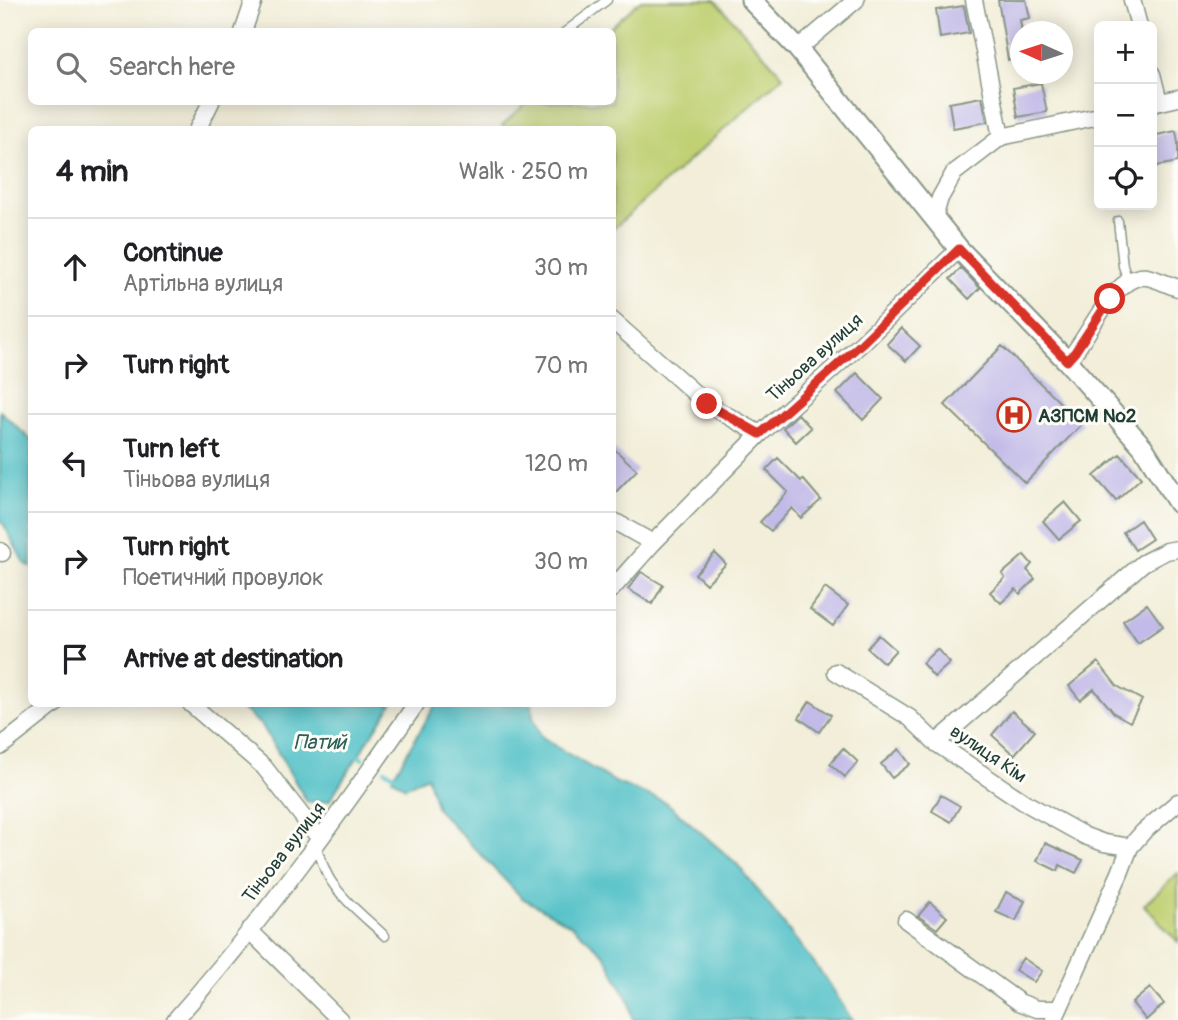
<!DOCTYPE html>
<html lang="en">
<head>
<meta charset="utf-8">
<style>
  :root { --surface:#fff; --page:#f2f2f2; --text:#202124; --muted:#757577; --line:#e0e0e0 }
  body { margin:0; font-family:Pangolin,sans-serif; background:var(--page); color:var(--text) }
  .controls { position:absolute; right:21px; top:21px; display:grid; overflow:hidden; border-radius:10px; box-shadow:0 4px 18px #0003 }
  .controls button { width:63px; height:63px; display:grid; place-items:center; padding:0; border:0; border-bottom:2px solid var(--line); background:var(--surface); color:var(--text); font:35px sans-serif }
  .compass { position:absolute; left:1010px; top:21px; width:63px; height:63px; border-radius:50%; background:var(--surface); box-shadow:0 4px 18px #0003; rotate:273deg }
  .stop { position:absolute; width:21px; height:21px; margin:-16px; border:5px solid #d93025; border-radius:50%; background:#fff }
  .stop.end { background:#d93025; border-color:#fff; box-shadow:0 2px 7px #0008 }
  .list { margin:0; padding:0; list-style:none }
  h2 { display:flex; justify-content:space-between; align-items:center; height:91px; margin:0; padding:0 28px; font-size:30px }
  h2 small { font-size:23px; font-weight:400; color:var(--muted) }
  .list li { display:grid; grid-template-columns:46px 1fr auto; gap:21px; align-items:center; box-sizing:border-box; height:98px; padding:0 28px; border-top:2px solid var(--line) }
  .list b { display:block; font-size:26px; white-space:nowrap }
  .list p { margin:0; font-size:23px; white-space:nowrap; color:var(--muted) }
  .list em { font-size:23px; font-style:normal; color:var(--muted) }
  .icon { flex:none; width:38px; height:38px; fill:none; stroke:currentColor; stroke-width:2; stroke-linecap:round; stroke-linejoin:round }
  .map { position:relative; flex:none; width:1178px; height:1020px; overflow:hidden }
  .search { position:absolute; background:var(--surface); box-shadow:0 4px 18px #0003; left:28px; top:28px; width:588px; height:77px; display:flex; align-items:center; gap:18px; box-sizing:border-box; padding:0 24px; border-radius:10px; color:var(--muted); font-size:26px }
  .panel { position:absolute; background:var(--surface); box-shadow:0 4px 18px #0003; left:28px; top:126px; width:588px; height:581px; border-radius:10px }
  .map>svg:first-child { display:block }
</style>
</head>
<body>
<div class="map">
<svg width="1178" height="1020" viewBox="0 0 1178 1020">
  <rect width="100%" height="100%" fill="#fdfcf7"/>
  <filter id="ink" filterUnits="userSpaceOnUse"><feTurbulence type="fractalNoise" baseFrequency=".0143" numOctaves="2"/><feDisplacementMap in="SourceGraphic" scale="14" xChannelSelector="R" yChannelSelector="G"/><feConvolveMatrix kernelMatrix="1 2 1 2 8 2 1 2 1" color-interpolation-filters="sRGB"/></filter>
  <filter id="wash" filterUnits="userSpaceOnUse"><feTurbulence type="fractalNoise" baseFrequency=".00686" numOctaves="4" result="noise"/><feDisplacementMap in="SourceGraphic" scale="28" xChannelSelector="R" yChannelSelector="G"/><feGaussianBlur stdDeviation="1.57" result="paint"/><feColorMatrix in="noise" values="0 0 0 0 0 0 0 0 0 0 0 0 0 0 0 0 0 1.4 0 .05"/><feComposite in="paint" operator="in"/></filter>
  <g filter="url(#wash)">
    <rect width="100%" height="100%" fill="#f2eed9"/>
    <path fill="#c0d073" stroke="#708654" stroke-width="2" d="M641 0H715L783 76 613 229 612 130H506L502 125 528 102H612V32L606 31Z
      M1178 873V942L1144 905Z"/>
    <path fill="#53c1c7" stroke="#397f7e" stroke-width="2" d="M0 411 31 440V567L24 563 4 525 0 521Z
      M237 704H392L329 801 307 802 263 727Z
      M436 704H532L533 717 541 736 560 749 617 783 666 802 737 864 827 980 852 1020H633L630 1004 605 955 571 925 522 898 437 809 427 776 405 787 392 778Z"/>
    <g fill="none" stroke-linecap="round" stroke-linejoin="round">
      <path stroke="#53c1c7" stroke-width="4.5" d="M430 704H435
        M358 756 363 759
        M385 770 394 775"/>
    </g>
    <g id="blocks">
      <path fill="#c2bae8" d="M998 0H1026L1030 18 1020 20 1022 32H1020V57L1008 60Z
        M964 6 969 33 940 38 936 10Z
        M1041 83 1047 112 1018 117 1013 88Z
        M982 97 987 122 953 128 949 103Z
        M1176 131 1178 143V162L1152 167V136Z
        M961 268 980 288 969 299 950 279Z
        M901 328 920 346 906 361 887 344Z
        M1002 346 1082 424 1025 483 945 405Z
        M857 373 883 399 863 420 837 393Z
        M798 414 811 428 796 442 783 428Z
        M612 447 637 470 612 496Z
        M1120 454 1141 478 1116 501 1094 476Z
        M778 458 801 481 803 479 821 500 801 518 792 508 771 531 760 522 788 492 766 470Z
        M1065 502 1081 521 1059 539 1043 521Z
        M1140 520 1152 539 1135 550 1123 532Z
        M715 553 726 564 706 584 695 574Z
        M1024 555 1032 564 1027 570 1035 579 1020 594 1016 589 1001 603 990 592 1005 578 1002 574Z
        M641 572 663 585 652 604 628 589Z
        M825 588 848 605 833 626 810 609Z
        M1147 604 1163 626 1138 643 1123 621Z
        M879 635 896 650 884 663 867 648Z
        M937 649 950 663 934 677 922 663Z
        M1098 662 1117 686 1142 700 1130 722 1114 713 1094 689 1080 700 1069 686Z
        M810 701 831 715 819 732 799 718Z
        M1012 711 1035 731 1014 755 992 735Z
        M843 748 858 762 845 777 830 764Z
        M899 749 910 764 892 778 881 764Z
        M941 795 960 806 951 822 932 811Z
        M1045 843 1083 860 1076 873 1060 865 1058 871 1037 861Z
        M1006 892 1025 901 1016 921 996 912Z
        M930 902 947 917 937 929 918 916Z
        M1023 958 1042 971 1034 982 1015 970Z
        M1150 988 1164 1004 1146 1020 1132 1003Z"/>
    </g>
  </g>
  <g filter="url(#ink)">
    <use href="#blocks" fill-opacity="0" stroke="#889686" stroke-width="2"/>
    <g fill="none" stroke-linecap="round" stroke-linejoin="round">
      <defs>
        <path id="service" d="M565 32 607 0
          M1118 221 1123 266 1128 281
          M316 846C321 858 324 870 331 881 345 902 367 919 385 936"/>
        <path id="minor" d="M974 0 1001 137
          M1132 0 1139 26
          M243 32 254 0
          M798 49 856 0
          M1152 74 1159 102
          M1152 104 1178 98
          M197 130 211 102
          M934 218 940 198 954 173 1001 137 1099 116
          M612 320 707 404 760 434
          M1067 361C1088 341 1113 272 1147 277 1157 279 1168 285 1178 288
          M612 520 653 543
          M0 551 2 553
          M612 589 653 543 760 434 862 343 959 249
          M836 672 910 718 936 743 1024 802 1085 836 1104 843 1130 847
          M191 704 264 767 320 839
          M936 743 1143 563 1166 551 1178 549
          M0 747 55 704
          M906 920 1019 1002 1037 1009H1059
          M249 930 340 1020
          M175 1020C263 921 341 812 416 704
          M1054 1020 1120 873 1130 847 1143 832 1178 802"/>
        <path id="tertiary" d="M751 0 798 49 959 249 1067 361 1143 447 1178 503"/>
      </defs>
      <use href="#service" stroke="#889686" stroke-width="11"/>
      <use href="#minor" stroke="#889686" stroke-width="19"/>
      <use href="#tertiary" stroke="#889686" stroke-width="23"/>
      <use href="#service" stroke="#fff" stroke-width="8"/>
      <use href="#minor" stroke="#fff" stroke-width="16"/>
      <use href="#tertiary" stroke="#fff" stroke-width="19"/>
    </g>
  </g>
  <g fill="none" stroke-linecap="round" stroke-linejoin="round" filter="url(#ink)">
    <path stroke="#d93025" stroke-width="9" d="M707 404 760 434 862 343 959 249 1067 361 1075 352 1110 299"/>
  </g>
  <defs>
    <symbol id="hospital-ring" viewBox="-11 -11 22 22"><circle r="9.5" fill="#fdfcf7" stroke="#c8321e" stroke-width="1.5"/><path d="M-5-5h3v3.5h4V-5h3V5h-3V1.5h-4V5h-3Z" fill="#c8321e"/></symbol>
  </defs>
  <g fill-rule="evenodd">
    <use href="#hospital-ring" x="995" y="396" width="38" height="38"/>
  </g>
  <g text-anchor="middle" stroke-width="6" stroke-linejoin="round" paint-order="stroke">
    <g font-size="19" fill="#1f3d34" stroke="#fdfcf7">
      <text transform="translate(814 357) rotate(-42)" y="7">Тіньова вулиця</text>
      <text transform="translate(989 753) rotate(34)" y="7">вулиця Кім</text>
      <text transform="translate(283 852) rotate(-52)" y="7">Тіньова вулиця</text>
    </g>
    <g font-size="19" font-weight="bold" fill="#1f3d34" stroke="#fdfcf7" text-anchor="start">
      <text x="1038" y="422">АЗПСМ №2</text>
    </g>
    <g font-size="21" font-style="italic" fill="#2c5e59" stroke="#fdfcf7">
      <text x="320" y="749">Патий</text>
    </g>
  </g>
</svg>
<div class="controls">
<button>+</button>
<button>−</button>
<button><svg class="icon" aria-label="locate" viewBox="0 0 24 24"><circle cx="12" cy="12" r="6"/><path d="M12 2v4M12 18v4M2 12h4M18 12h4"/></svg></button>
</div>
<svg class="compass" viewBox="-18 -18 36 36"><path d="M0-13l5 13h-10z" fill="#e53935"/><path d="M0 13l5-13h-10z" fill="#757577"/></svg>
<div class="stop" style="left:1110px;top:299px"></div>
<div class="stop end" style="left:707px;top:404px"></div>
<div class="search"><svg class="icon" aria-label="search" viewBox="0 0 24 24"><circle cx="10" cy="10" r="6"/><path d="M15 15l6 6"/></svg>Search here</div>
<section class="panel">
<h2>4 min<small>Walk · 250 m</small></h2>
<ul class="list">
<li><svg class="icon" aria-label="ahead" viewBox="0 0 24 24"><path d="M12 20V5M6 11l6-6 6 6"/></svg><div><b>Continue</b><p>Артільна вулиця</p></div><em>30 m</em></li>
<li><svg class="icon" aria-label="right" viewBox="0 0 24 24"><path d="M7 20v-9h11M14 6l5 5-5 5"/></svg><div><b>Turn right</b></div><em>70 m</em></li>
<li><svg class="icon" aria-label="left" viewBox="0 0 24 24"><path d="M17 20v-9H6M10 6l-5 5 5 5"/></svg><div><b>Turn left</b><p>Тіньова вулиця</p></div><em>120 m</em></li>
<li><svg class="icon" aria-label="right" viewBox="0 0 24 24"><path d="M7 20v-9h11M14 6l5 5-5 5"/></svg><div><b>Turn right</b><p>Поетичний провулок</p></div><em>30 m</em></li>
<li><svg class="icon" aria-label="arrive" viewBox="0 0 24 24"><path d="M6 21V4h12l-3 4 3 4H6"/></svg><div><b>Arrive at destination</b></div></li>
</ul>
</section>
</div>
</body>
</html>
